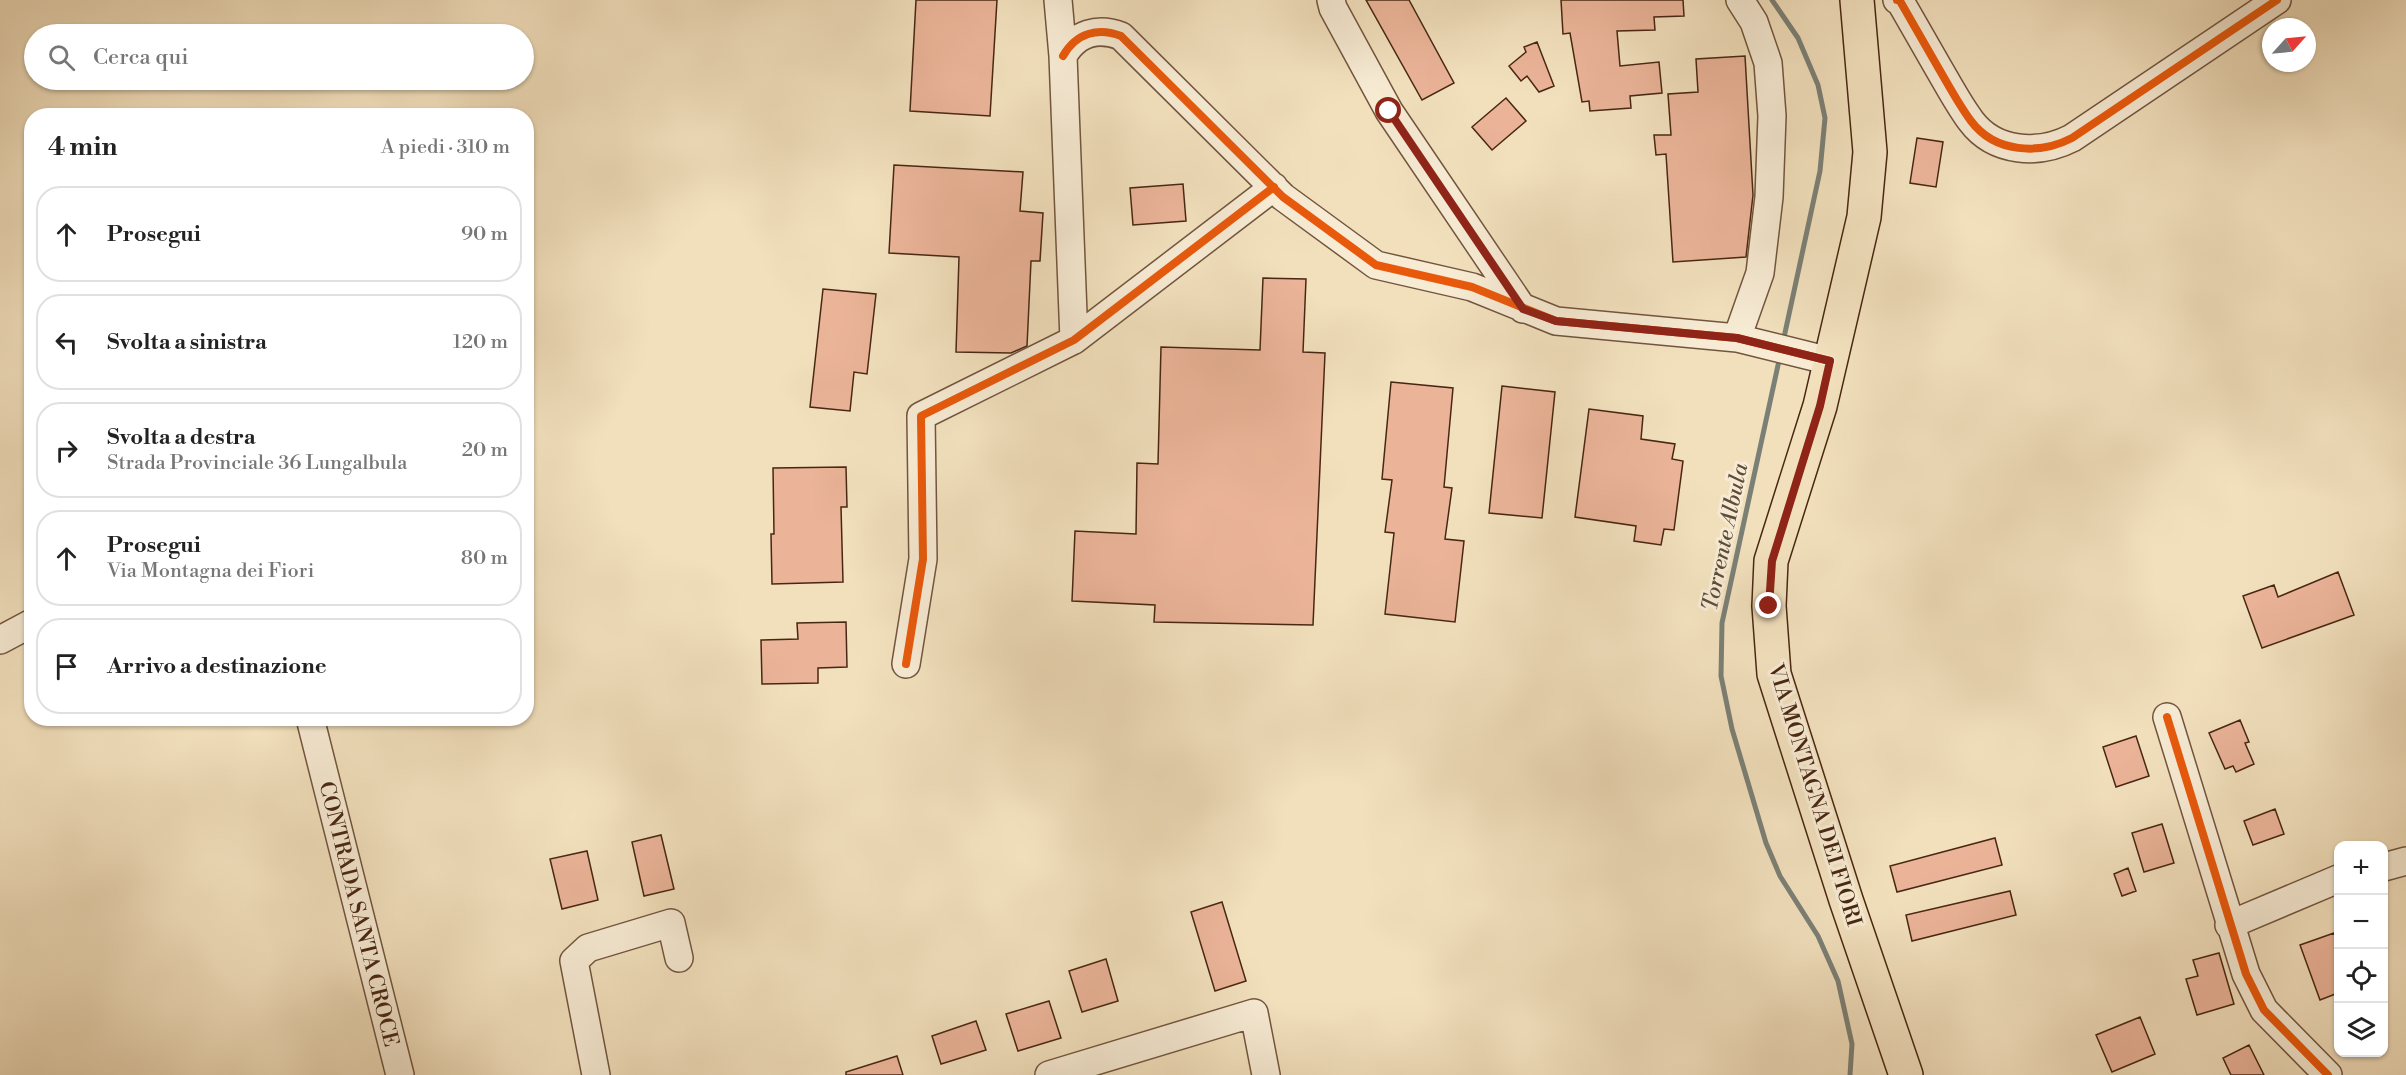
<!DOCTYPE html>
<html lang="it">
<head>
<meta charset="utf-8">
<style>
  :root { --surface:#fff; --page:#f2f2f2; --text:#222; --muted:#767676; --line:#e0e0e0 }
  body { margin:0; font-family:"Libre Bodoni",serif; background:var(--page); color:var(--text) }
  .controls { position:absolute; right:18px; bottom:18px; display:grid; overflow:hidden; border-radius:12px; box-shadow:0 2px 4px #0004 }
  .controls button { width:54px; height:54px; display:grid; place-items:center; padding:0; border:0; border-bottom:2px solid var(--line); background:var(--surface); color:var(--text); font:30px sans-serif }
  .compass { position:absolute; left:2262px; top:18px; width:54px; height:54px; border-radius:50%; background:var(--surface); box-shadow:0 2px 4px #0004; rotate:63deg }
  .stop { position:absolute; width:18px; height:18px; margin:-14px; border:4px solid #8f2418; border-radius:50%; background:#fff }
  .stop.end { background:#8f2418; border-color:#fff; box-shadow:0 2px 6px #0008 }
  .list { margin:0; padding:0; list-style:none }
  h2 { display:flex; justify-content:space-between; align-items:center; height:78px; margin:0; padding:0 24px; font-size:26px }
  h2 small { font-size:20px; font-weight:400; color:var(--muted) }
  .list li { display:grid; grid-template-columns:39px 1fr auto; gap:18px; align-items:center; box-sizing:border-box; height:96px; margin:0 12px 12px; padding:0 12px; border:2px solid var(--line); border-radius:24px }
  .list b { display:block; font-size:22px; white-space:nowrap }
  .list p { margin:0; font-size:20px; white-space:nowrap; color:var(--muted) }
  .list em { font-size:20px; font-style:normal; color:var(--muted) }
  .icon { flex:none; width:33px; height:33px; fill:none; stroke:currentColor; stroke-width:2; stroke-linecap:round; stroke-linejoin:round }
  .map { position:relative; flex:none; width:2406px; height:1075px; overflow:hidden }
  .search { position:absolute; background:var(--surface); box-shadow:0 2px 4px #0004; left:24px; top:24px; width:510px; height:66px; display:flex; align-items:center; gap:15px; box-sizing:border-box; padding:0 21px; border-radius:33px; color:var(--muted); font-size:22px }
  .panel { position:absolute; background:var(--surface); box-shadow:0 2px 4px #0004; left:24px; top:108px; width:510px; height:618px; border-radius:24px }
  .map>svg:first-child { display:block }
</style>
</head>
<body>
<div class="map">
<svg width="2406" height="1075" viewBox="0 0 2406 1075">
  <rect width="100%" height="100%" fill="#f2e0bd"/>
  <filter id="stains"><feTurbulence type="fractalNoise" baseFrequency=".00333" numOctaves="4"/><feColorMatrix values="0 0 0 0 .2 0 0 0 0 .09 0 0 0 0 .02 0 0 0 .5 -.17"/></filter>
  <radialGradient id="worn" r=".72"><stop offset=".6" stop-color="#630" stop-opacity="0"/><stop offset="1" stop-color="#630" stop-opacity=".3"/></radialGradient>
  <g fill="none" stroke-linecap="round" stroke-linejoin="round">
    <path stroke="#7b8076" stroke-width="5" d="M1772 0 1798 38 1818 85 1825 118 1820 171 1783 342
      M1780 356 1722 623 1721 676 1732 729 1766 843 1780 876 1818 936 1838 981 1852 1044 1850 1075"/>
  </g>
  <path fill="#ebb499" stroke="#482712" stroke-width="1.5" d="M916 0H997L990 116 910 111Z
    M1366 0H1409L1454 83 1422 100Z
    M1561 0H1683L1684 16 1654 17 1655 30 1617 31 1620 66 1659 62 1662 93 1630 96 1631 108 1590 111 1589 101 1582 102 1570 33 1563 34Z
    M1537 42 1554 86 1539 92 1527 76 1521 81 1509 66 1526 52 1524 47Z
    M1745 56 1753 195 1746 257 1673 262 1666 154 1656 155 1654 135H1671L1668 94 1698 92 1696 59Z
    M1506 98 1526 121 1492 150 1472 127Z
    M1917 138 1943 142 1936 187 1910 183Z
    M894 165 1023 172 1020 211 1043 213 1040 261H1031L1027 346 1011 353 956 352 959 257 889 253Z
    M1183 184 1186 221 1133 225 1130 188Z
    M1263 278 1306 279 1303 352 1325 353 1313 625 1154 622 1155 605 1072 601 1075 531 1136 534 1137 463 1158 464 1161 347 1260 350Z
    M823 289 876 294 867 374 854 372 850 411 810 407Z
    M1391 382 1453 388 1444 487 1452 488 1445 539 1464 541 1455 622 1385 614 1394 533 1385 532 1392 480 1382 479Z
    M1502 386 1555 392 1542 518 1489 513Z
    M1589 409 1643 416 1641 439 1675 444 1672 459 1683 461 1674 530 1664 529 1661 545 1634 541 1636 526 1575 517Z
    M846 467 847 507H841L843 582 772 584 771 534H774L773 468Z
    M2338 572 2354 615 2262 648 2243 596 2274 585 2278 597Z
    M846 622 847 667 818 668V683L762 684 761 640 798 639 797 623Z
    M2240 720 2249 742 2245 743 2254 764 2236 772 2233 766 2225 769 2209 733Z
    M2136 736 2149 776 2116 787 2103 747Z
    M2275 809 2284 834 2253 845 2244 821Z
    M2162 824 2174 863 2144 872 2132 833Z
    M661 835 674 889 644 896 632 842Z
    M1995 838 2002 865 1897 892 1890 866Z
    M587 851 598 900 562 909 550 859Z
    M2128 868 2136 891 2122 896 2114 874Z
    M2010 891 2016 915 1912 941 1906 915Z
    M1222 902 1246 981 1215 991 1191 912Z
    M2334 933 2338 945V993L2320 1000 2300 945Z
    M2219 953 2234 1004 2197 1015 2186 979 2198 976 2193 960Z
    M1106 959 1118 1001 1082 1012 1069 971Z
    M1049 1001 1061 1038 1018 1051 1006 1014Z
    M2140 1017 2155 1054 2112 1072 2096 1035Z
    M976 1021 986 1050 941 1064 932 1036Z
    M2249 1045 2264 1075H2231L2223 1058Z
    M897 1056 903 1075H846V1072Z"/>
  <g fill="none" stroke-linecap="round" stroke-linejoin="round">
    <defs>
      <path id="minor" d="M1058 0 1063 56 1074 340
        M1331 0 1333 8 1389 111 1523 309
        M1897 0 1900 1C1913 24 1926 46 1939 69 1949 86 1959 105 1971 121 1995 153 2039 155 2072 138L2277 0
        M1063 56C1076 33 1098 27 1121 36L1283 197 1376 265 1472 287 1556 321 1737 338 1830 361
        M1737 338 1760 273 1769 197 1772 116 1768 63 1754 22 1740 0
        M0 640 32 623
        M906 664 923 559 921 416 1074 340 1274 187
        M2167 717 2246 974 2264 1010 2328 1075
        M310 718 400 1075
        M2384 867 2406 861
        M2229 925 2338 879
        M596 1075 574 961 588 948 671 923 679 958
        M1049 1075 1254 1013 1266 1075"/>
      <path id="major" d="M1857 0 1870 152 1864 217 1820 406 1771 561 1769 606 1774 674 1846 900 1906 1075"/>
    </defs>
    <use href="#minor" stroke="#72553d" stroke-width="30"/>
    <use href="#major" stroke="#482712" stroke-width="36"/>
    <use href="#minor" stroke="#f7ebd4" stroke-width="27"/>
    <use href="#major" stroke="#f2e0bd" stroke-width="33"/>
    <defs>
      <path id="cycleway" d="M1897 0 1900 1C1913 24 1926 46 1939 69 1949 86 1959 105 1971 121 1995 153 2039 155 2072 138L2277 0
        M1063 56C1076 33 1098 27 1121 36L1283 197 1376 265 1472 287 1556 321 1737 338 1830 361
        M906 664 923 559 921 416 1074 340 1274 187
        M2167 717 2246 974 2264 1010 2328 1075"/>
    </defs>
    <use href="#cycleway" stroke="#f7ebd4" stroke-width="11"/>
    <use href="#cycleway" stroke="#e8590c" stroke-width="8"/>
  </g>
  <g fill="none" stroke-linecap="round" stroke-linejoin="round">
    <path stroke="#8f2418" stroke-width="8" d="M1389 111 1523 309 1556 321 1737 338 1830 361 1820 406 1772 561 1769 606"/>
  </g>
  <g text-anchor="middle" stroke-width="6" stroke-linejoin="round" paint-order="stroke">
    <g font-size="21" fill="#482712" stroke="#f7ebd4">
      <text transform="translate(1815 795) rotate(73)" y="7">VIA MONTAGNA DEI FIORI</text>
      <text transform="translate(359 914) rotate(76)" y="7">CONTRADA SANTA CROCE</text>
    </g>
    <g font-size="22" font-style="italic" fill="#5d4c3c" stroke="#f7ebd4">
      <text transform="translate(1724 537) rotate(-78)" y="8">Torrente Albula</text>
    </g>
  </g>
  <rect width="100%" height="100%" filter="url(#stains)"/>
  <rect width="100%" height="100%" fill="url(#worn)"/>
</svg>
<div class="controls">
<button>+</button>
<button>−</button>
<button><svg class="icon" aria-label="locate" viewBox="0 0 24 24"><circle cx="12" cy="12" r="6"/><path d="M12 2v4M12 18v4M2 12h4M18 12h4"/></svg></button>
<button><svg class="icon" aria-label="layers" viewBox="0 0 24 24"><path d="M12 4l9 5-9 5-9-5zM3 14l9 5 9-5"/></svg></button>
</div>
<svg class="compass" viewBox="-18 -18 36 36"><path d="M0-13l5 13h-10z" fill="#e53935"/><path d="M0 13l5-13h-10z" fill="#767676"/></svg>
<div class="stop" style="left:1389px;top:111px"></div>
<div class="stop end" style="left:1769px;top:606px"></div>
<div class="search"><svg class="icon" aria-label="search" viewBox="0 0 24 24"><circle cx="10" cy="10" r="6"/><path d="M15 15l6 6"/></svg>Cerca qui</div>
<section class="panel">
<h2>4 min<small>A piedi · 310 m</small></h2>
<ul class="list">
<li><svg class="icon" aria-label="ahead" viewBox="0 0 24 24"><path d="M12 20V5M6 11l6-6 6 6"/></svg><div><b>Prosegui</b></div><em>90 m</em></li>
<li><svg class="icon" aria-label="left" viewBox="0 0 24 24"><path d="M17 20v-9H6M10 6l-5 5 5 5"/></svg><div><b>Svolta a sinistra</b></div><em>120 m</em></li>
<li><svg class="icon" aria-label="right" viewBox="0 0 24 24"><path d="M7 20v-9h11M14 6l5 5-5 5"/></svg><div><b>Svolta a destra</b><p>Strada Provinciale 36 Lungalbula</p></div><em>20 m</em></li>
<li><svg class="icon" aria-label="ahead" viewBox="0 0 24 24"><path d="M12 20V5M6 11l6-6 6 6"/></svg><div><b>Prosegui</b><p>Via Montagna dei Fiori</p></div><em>80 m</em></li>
<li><svg class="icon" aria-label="arrive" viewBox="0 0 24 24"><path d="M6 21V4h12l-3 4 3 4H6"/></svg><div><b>Arrivo a destinazione</b></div></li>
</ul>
</section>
</div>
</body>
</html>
